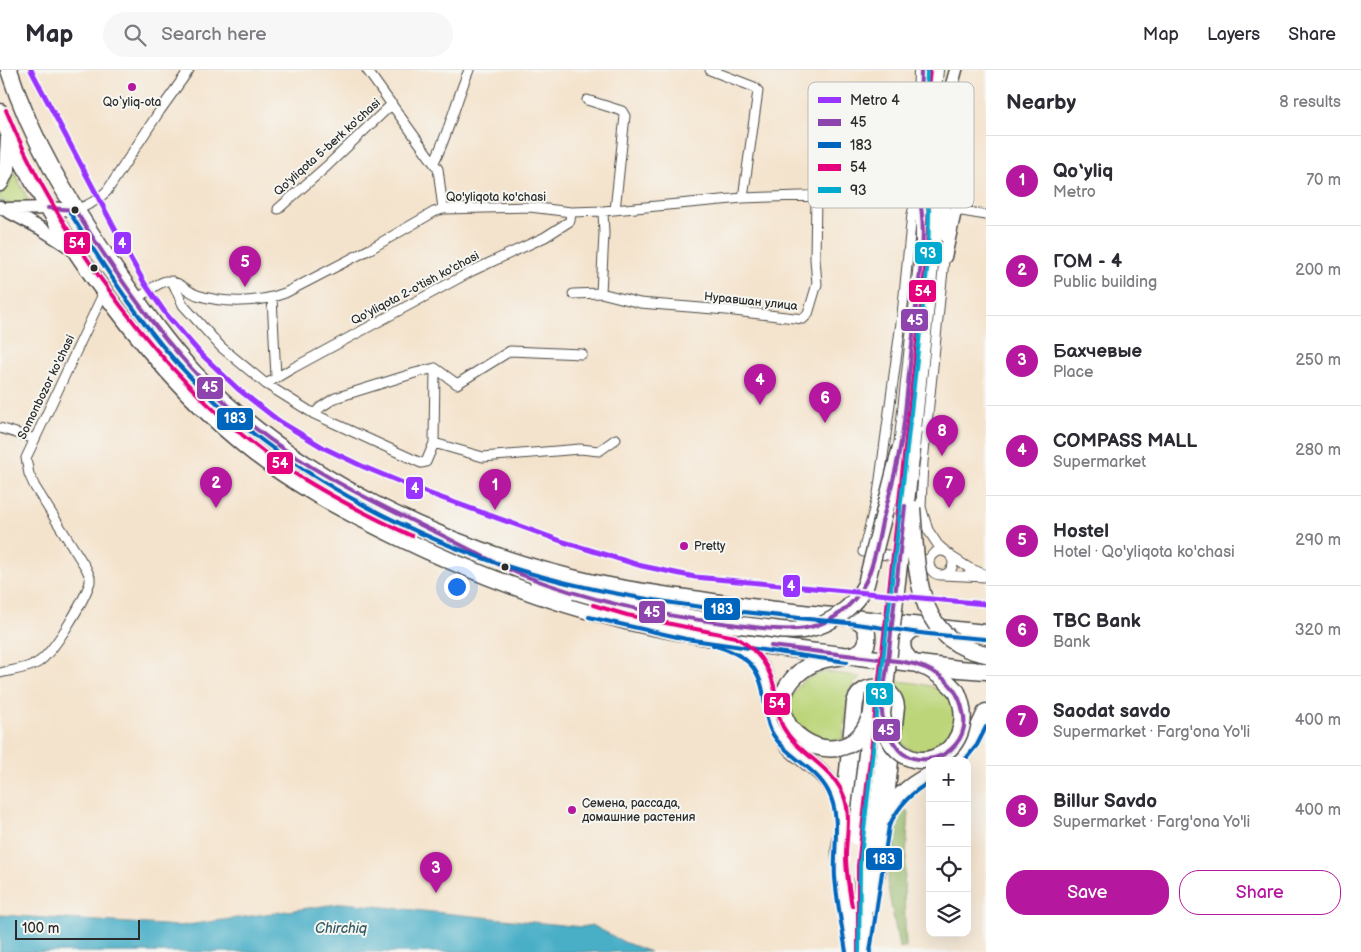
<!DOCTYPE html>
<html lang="en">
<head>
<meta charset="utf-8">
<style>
  :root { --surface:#fff; --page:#f7f7f7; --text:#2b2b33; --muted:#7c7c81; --line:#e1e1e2; --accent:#b5179e }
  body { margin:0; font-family:"Balsamiq Sans",sans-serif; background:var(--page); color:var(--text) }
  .controls { position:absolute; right:15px; bottom:15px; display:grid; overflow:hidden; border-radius:10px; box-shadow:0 5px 20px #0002 }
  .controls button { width:45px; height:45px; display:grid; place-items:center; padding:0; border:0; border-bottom:1px solid var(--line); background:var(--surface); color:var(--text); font:25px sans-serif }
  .scale { position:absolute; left:15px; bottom:12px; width:125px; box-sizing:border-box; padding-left:5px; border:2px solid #2b2b2b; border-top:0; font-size:14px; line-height:18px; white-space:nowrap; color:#2b2b2b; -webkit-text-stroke:4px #f6f6f2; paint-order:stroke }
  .you { position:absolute; left:456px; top:516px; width:18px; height:18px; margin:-12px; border:4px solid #fff; border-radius:50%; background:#1a73e8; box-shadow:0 0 0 8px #1a73e833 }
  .badge { display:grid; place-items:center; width:32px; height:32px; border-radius:50%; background:var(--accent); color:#fff; font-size:16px; font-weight:700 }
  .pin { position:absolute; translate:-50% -41px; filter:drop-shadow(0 1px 2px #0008) }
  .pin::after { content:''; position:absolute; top:26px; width:18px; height:15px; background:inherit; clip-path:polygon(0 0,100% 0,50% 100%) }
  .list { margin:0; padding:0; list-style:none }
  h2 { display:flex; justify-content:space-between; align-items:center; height:65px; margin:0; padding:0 20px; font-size:21px }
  h2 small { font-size:16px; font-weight:400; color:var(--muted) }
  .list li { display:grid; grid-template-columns:32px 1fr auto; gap:15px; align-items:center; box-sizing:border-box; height:90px; padding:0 20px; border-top:1px solid var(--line) }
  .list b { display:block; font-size:19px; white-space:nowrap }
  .list p { margin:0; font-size:16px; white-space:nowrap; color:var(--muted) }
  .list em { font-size:16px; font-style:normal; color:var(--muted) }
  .actions { display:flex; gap:10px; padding:15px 20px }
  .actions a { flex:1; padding:11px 0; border:1px solid var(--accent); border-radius:20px; text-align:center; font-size:18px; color:var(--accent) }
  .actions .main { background:var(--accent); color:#fff }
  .icon { flex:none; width:28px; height:28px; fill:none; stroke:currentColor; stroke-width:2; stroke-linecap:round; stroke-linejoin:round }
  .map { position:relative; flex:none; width:986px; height:882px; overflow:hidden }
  header { display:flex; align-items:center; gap:30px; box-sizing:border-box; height:70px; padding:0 25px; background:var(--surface); border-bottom:1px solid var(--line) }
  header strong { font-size:24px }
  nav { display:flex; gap:28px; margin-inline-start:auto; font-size:18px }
  .search { width:350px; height:45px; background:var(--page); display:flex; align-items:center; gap:12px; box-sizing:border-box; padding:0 18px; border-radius:28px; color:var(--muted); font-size:19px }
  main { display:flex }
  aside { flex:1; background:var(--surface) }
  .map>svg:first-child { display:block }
</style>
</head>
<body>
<header>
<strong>Map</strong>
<div class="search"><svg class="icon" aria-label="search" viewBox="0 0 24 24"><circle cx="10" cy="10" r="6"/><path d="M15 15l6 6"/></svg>Search here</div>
<nav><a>Map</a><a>Layers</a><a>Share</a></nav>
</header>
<main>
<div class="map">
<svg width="986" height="882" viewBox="0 0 986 882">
  <rect width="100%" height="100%" fill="#f6f6f2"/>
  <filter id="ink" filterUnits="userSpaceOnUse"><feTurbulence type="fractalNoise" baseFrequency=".02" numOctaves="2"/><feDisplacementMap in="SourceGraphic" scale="10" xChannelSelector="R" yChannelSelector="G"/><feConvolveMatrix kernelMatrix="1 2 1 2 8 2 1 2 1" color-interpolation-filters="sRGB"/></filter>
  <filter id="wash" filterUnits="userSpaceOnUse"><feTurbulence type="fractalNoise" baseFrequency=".0096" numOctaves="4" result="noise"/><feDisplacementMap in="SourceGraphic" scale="20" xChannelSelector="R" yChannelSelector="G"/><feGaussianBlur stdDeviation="1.12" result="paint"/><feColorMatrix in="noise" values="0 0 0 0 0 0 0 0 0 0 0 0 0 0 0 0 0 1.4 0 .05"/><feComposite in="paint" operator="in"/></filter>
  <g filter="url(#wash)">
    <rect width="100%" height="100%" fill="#f4e3cc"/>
    <path fill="#bcd579" stroke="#748052" d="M14 101 29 132 20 138 0 130V124L9 115Z
      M827 602 861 607 852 616 848 625 843 669C838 671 833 670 828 670 823 669 816 670 812 668 778 647 788 607 827 602Z
      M896 611C913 613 947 614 954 634 957 642 956 653 957 662L933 683 912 681 902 674 905 627Z"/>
    <path fill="#95b669" stroke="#60704a" d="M898 741 909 742 904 819 906 878 899 877 887 813Z"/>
    <path fill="#48afc7" stroke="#3a6d79" d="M344 833 582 857 592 855 624 872 650 882H0V845L180 856Z"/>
  </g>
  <g filter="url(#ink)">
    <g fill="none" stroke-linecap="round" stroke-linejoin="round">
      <defs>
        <path id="street" d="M367 0 438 99 443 139
          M710 0 754 17 758 21 743 128
          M587 30 622 41 625 46 615 140
          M940 84 945 133V168
          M434 92C449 63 456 30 469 0
          M278 139 327 96 392 34
          M75 140C88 136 98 130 107 121L159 42 189 0
          M956 140 986 145
          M945 181 923 392 921 437 928 460 938 475 945 481
          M172 211 183 235 221 277 266 314 314 344 421 393 426 392 434 373 435 298
          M601 223 604 164 603 141
          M573 224 601 223 640 233 726 240 803 249 808 244 817 214 815 189 816 125
          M272 228 276 307
          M136 230C145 224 156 213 166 211 177 210 187 221 197 225 225 234 258 233 285 223L370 179 434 142 443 139 530 137 571 142 603 141 743 128 918 122 912 144 902 245 878 424 863 482 929 490
          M266 314 293 298 472 201 545 167 570 151 571 142
          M314 344 321 337 335 328 415 303 435 298 457 314 510 281 582 284
          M0 358 35 369
          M434 373 483 387 580 379 599 381 616 369
          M929 493a12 12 0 1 1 24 0a12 12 0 1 1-24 0Z
          M952 487 969 498 986 505
          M942 505 986 507
          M0 603C12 600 26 599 37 593 54 583 84 531 90 512V507L86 498 35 417 29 404 26 388 104 222"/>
        <path id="secondary" d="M0 137 40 158 71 178
          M8 139 48 138 75 140
          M945 187 957 132 952 116 948 52 949 25 956 0"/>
        <path id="primary" d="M901 377 923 175V141L918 122 921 0
          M912 379 934 167 935 125 933 29 936 0"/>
        <path id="highway" d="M9 0C32 73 71 135 114 198 139 234 165 272 195 304 298 411 450 481 594 513 622 519 650 523 678 527 708 531 738 536 768 539 796 543 825 545 853 548 897 553 941 559 986 563
          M0 42C23 101 57 155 93 206 136 267 184 326 242 373 288 411 341 439 394 465 468 501 545 531 626 551 736 577 848 584 959 599L986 601
          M0 113 7 98 9 68
          M538 510 575 521
          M921 557C906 559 895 575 908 588 913 594 922 596 929 599 940 605 949 613 957 622
          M731 573C752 581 766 600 769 622 771 634 771 648 777 659 795 694 834 696 841 741
          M801 601C808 596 814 592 822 590 837 585 870 590 867 565 867 556 861 552 854 548
          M956 691 972 672 986 642
          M871 833C873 817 877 802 880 787 881 776 881 765 883 755 888 732 910 715 930 705
          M852 882 841 807 840 779 855 632C863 610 894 615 896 637L883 754
          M864 882 863 811 882 644"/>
      </defs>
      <use href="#street" stroke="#494743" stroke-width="11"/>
      <use href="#secondary" stroke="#494743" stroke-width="15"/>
      <use href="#primary" stroke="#494743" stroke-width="16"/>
      <use href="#highway" stroke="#494743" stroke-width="19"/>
      <use href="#street" stroke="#fff" stroke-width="9"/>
      <use href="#secondary" stroke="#fff" stroke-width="12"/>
      <use href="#primary" stroke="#fff" stroke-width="14"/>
      <use href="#highway" stroke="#fff" stroke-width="16"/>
      <defs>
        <path id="highway-bridge" d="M912 379 882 644C893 725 986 687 957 622
          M912 438C917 496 913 571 986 584
          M575 521C634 539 696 551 758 557 774 559 792 563 808 559 832 554 855 536 866 514L901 377
          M801 601C741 651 843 717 869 650
          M857 767 874 625"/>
      </defs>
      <use href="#highway-bridge" stroke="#494743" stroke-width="19" stroke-linecap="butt"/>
      <use href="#highway-bridge" stroke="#fff" stroke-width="16"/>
      <defs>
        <path id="bus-1" d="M48 138 75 140C125 218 178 296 251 355 305 398 365 428 427 458 460 473 491 493 525 506 590 531 661 546 730 554 771 559 813 569 846 538 855 530 861 521 866 511 875 492 878 471 882 452 891 419 900 386 904 352 908 314 912 275 916 237 920 198 928 160 918 122L921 0
          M771 576 888 590
          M888 590C921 592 956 605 963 642 966 653 964 664 956 674 949 683 939 688 927 689 918 690 906 688 899 680 891 670 883 657 882 643 882 625 886 607 888 590Z
          M888 590 905 436"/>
        <path id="bus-2" d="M70 143C107 201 145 261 193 310 287 406 433 481 563 512 657 535 752 543 848 553 867 555 886 559 906 561 932 565 959 567 985 569
          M589 547 686 569 847 592
          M713 575C744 584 760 595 764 628 765 639 766 651 771 661 784 686 815 696 828 721 842 747 833 779 835 807 837 832 842 857 846 882
          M964 691 977 675 986 657
          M870 882 889 756C898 737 911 722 930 712"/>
        <path id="bus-3" d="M6 40C59 168 167 316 282 395 323 423 367 445 412 466
          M593 535 627 545 735 567C759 580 773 601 776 628 778 637 778 648 783 657 799 686 834 696 845 729 851 747 846 768 846 786 846 803 849 819 852 836
          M858 882V796L927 182 929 125 927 29 930 0"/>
        <path id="bus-4" d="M859 882 860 795 928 191 929 141 924 121 927 0"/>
      </defs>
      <use href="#bus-1" stroke="#f6f6f2" stroke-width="8"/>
      <use href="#bus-2" stroke="#f6f6f2" stroke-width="8"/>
      <use href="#bus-3" stroke="#f6f6f2" stroke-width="8"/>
      <use href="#bus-4" stroke="#f6f6f2" stroke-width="8"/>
      <use href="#bus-1" stroke="#8e44ad" stroke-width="4"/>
      <use href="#bus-2" stroke="#0065bd" stroke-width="4"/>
      <use href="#bus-3" stroke="#e5007d" stroke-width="4"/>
      <use href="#bus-4" stroke="#00a9ce" stroke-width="4"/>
      <defs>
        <path id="metro-1" d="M31 0 127 182 145 214 166 244 200 283 238 319 279 351 324 378 364 397 425 422 564 472 642 496 695 507 986 534"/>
      </defs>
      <use href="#metro-1" stroke="#f6f6f2" stroke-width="9"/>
      <use href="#metro-1" stroke="#93f" stroke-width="5"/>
    </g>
  </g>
  <g fill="#b5179e" stroke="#f6f6f2" stroke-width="2">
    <circle cx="132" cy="17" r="5"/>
    <circle cx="684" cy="476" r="5"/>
    <circle cx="572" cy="740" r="5"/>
  </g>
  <g fill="#2b2b2b" stroke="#f6f6f2" stroke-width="2">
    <circle cx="75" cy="140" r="4.5"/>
    <circle cx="94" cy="198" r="4.5"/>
    <circle cx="505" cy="497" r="4.5"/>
  </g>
  <g text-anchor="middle" stroke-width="4" stroke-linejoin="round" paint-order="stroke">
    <g font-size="12" fill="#2b2b2b" stroke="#f6f6f2" text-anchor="start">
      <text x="132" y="36" text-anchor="middle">Qo‘yliq-ota</text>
      <text x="694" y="480">Pretty</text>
      <text x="582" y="737">Семена, рассада,<tspan x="582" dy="14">домашние растения</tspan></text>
    </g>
    <g font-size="12" fill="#2b2b2b" stroke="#f6f6f2">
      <text transform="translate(327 77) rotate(-42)" y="4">Qo'yliqota 5-berk ko'chasi</text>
      <text x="496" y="131">Qo'yliqota ko'chasi</text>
      <text transform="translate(415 218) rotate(-28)" y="4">Qo'yliqota 2-o'tish ko'chasi</text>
      <text transform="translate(751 231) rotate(6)" y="4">Нуравшан улица</text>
      <text transform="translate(46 317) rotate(-64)" y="4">Somonbozor ko'chasi</text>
    </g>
    <g font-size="14" font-style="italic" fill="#355962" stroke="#f6f6f2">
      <text x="341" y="863">Chirchiq</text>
    </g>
  </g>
  <rect x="808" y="12" width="166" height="126" rx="8" fill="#f6f6f2" stroke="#b9b9b6" stroke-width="1"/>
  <rect x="818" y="27" width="23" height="6" fill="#93f"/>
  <rect x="818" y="49" width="23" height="7" fill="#8e44ad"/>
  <rect x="818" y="72" width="23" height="6" fill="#0065bd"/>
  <rect x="818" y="94" width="23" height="7" fill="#e5007d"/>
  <rect x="818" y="117" width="23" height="6" fill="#00a9ce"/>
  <g font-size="14" fill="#2b2b2b">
    <text x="850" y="35">Metro 4</text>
    <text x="850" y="57">45</text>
    <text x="850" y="80">183</text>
    <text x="850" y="102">54</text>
    <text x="850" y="125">93</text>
  </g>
  <g stroke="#f6f6f2" stroke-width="2">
    <rect x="63" y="161" width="28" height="24" rx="5" fill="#e5007d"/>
    <rect x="113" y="161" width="19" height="24" rx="5" fill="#93f"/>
    <rect x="914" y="171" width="29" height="24" rx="5" fill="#00a9ce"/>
    <rect x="908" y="209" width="29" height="24" rx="5" fill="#e5007d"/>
    <rect x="900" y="238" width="29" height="24" rx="5" fill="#8e44ad"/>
    <rect x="196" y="306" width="28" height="24" rx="5" fill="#8e44ad"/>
    <rect x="216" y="337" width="38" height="24" rx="5" fill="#0065bd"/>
    <rect x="266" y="381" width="28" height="24" rx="5" fill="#e5007d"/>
    <rect x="405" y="406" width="19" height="24" rx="5" fill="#93f"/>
    <rect x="782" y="504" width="19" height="24" rx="5" fill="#93f"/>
    <rect x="703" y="527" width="38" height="24" rx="5" fill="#0065bd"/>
    <rect x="638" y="530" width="28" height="24" rx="5" fill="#8e44ad"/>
    <rect x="865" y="612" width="29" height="24" rx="5" fill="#00a9ce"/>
    <rect x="763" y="622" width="28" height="24" rx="5" fill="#e5007d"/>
    <rect x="872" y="648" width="29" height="24" rx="5" fill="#8e44ad"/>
    <rect x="865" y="777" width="38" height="24" rx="5" fill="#0065bd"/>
  </g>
  <g font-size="14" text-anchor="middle" font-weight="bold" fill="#fff">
    <text x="77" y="178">54</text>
    <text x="122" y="178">4</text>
    <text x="928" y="188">93</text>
    <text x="923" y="226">54</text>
    <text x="915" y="255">45</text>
    <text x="210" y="322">45</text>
    <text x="235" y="353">183</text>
    <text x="280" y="398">54</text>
    <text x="415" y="423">4</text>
    <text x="791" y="521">4</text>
    <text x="722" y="544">183</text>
    <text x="652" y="547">45</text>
    <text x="879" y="629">93</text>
    <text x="777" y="638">54</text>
    <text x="886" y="665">45</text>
    <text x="884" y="794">183</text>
  </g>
</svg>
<div class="controls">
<button>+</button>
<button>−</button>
<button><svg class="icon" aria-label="locate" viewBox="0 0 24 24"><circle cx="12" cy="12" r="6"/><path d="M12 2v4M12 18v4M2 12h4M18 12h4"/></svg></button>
<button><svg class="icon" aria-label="layers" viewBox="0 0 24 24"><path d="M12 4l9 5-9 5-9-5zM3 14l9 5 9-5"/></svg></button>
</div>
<div class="scale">100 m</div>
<div class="you"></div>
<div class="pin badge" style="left:495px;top:440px">1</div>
<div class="pin badge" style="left:216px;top:438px">2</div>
<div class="pin badge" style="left:436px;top:823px">3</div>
<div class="pin badge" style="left:760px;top:335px">4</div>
<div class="pin badge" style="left:245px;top:217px">5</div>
<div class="pin badge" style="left:825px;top:353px">6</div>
<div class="pin badge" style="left:949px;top:438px">7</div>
<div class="pin badge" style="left:942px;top:386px">8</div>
</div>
<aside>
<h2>Nearby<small>8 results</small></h2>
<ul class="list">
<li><span class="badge">1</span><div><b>Qo‘yliq</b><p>Metro</p></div><em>70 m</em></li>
<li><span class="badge">2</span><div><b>ГОМ - 4</b><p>Public building</p></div><em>200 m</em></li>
<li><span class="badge">3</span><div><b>Бахчевые</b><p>Place</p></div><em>250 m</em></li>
<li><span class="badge">4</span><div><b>COMPASS MALL</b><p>Supermarket</p></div><em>280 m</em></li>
<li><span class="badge">5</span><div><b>Hostel</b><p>Hotel · Qo'yliqota ko'chasi</p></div><em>290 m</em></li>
<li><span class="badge">6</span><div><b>TBC Bank</b><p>Bank</p></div><em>320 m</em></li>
<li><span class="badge">7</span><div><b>Saodat savdo</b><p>Supermarket · Farg'ona Yo'li</p></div><em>400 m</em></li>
<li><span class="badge">8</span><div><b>Billur Savdo</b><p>Supermarket · Farg'ona Yo'li</p></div><em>400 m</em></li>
</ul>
<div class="actions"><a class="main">Save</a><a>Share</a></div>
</aside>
</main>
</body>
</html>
